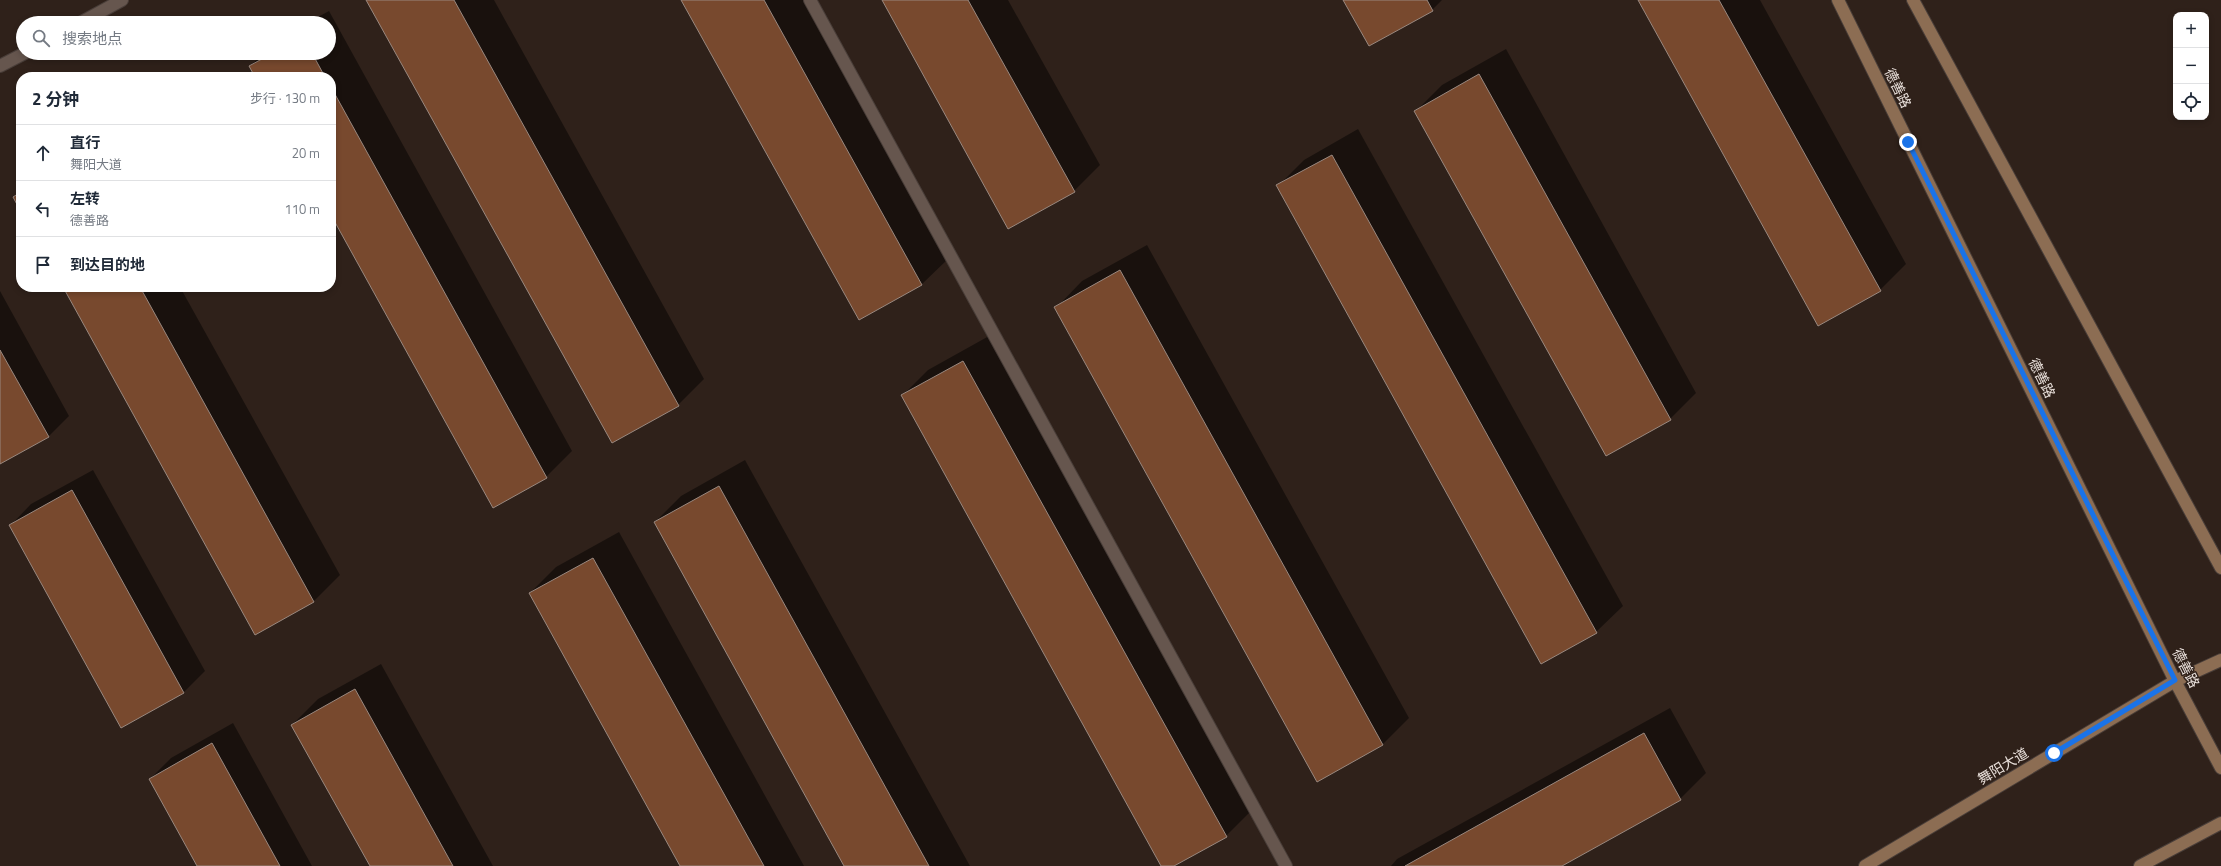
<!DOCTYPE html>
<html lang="zh">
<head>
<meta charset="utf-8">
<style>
  :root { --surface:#fff; --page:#f2f2f3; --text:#1f2937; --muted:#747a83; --line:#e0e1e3 }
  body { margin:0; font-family:"Titillium Web","Noto Sans SC",sans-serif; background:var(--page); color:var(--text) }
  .controls { position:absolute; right:12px; top:12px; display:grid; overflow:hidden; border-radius:8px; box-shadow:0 2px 6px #0003 }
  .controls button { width:36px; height:36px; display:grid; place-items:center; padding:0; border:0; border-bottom:1px solid var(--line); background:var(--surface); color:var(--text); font:20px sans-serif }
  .stop { position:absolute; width:12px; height:12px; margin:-9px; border:3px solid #1a73e8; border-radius:50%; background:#fff }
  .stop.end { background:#1a73e8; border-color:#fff; box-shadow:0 1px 4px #0008 }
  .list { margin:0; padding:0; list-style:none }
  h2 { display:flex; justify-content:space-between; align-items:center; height:52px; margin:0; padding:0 16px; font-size:17px }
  h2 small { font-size:13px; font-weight:400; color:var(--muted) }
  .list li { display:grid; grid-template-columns:26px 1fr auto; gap:12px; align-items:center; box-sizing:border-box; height:56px; padding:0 16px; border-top:1px solid var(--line) }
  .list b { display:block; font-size:15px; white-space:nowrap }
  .list p { margin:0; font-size:13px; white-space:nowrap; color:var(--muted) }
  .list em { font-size:13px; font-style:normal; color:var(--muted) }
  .icon { flex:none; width:22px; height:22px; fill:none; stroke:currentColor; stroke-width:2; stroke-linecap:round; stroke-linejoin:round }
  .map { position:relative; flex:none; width:2221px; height:866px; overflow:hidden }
  .search { position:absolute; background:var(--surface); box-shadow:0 2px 6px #0003; left:16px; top:16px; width:320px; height:44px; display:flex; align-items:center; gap:10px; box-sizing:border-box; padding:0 14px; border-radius:22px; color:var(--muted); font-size:15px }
  .panel { position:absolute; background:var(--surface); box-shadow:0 2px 6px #0003; left:16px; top:72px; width:320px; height:220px; border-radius:16px }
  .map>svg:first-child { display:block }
</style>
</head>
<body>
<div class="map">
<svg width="2221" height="866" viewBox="0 0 2221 866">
  <rect width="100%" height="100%" fill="#2f211a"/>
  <path fill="#0007" d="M368 0H494L704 379 678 405Z
    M682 0H804L948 259 921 285Z
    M883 0H1008L1100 165 1074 191Z
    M1344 0H1442L1432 10Z
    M1639 0H1760L1906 264 1880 290Z
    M329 11 572 451 546 477 331 213V77H256L250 66 264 53H329V23H307Z
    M1506 49 1696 393 1670 419 1416 111 1442 85Z
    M1358 129 1623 606 1596 632 1541 663 1278 186 1304 160Z
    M1147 245 1409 718 1383 744 1317 781 1056 308 1082 281Z
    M64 287H180L340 575 314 601 255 633Z
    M0 291 69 416 48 437 0 463Z
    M989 336 1252 810 1226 836 1172 866H1163L902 396 928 370Z
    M745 460 970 866H845L655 522 681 496Z
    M93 470 205 671 184 692 121 727 10 526 31 504Z
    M619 532 804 866H681L530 593 556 567Z
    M381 664 493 866H371L292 725 318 699Z
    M1670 708 1706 773 1680 799 1560 866H1391L1397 859Z
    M233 723 312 866H198L150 779 171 758Z"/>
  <path fill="#78492e" stroke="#99887f" d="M366 0H454L679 406 612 443Z
    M681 0H764L922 285 859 320Z
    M882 0H968L1075 192 1008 229Z
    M1343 0H1427L1433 11 1369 46Z
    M1638 0H1719L1881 291 1818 326Z
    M273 53H312L325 77H255L249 66Z
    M1479 74 1671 420 1606 456 1414 111Z
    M331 87 547 478 493 508 331 215Z
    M1332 155 1597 633 1541 664 1276 185Z
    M21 192V212L13 197Z
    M1120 270 1383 745 1317 782 1054 307Z
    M63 287H140L314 602 255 635Z
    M0 350 49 437 0 464Z
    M963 361 1227 837 1174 866H1161L901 395Z
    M719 486 929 866H844L654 522Z
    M72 490 184 693 121 728 9 525Z
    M593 558 764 866H680L529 593Z
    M355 689 453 866H370L291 725Z
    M1644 733 1681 800 1562 866H1405Z
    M212 743 280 866H197L149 779Z"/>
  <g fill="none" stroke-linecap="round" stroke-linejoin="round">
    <defs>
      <path id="street" d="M810 0 1286 866
        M80 23 122 0
        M0 66 25 53"/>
      <path id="secondary" d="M1838 0 2175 681 2221 768
        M1913 0 2221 568
        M1865 866 2175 681 2221 660
        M2140 866 2221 823"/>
    </defs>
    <use href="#street" stroke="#493e39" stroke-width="14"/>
    <use href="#secondary" stroke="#493e39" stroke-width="14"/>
    <use href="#street" stroke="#66564e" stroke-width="12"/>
    <use href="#secondary" stroke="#8c6d53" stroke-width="12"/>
  </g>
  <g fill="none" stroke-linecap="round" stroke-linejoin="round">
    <path stroke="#1a73e8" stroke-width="5" d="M1908 142 2175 680 2054 753"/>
  </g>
  <g text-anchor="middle" stroke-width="3" stroke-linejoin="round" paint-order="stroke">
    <g font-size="14" fill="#eae1dc" stroke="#2f211a">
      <text transform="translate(1898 88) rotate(64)" y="5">德善路</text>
      <text transform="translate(2042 378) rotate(64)" y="5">德善路</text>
      <text transform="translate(2186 668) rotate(63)" y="5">德善路</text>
      <text transform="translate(2003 766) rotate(-31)" y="5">舞阳大道</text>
    </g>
  </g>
</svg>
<div class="controls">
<button>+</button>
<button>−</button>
<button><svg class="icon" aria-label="locate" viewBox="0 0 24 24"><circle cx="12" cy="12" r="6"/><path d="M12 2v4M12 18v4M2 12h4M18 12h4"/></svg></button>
</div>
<div class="stop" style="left:2054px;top:753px"></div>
<div class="stop end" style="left:1908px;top:142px"></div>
<div class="search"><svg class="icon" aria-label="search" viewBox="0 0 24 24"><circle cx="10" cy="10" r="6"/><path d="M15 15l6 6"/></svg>搜索地点</div>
<section class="panel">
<h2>2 分钟<small>步行 · 130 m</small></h2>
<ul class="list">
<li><svg class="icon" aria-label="ahead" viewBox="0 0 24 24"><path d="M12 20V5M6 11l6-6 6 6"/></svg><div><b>直行</b><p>舞阳大道</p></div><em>20 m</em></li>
<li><svg class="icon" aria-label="left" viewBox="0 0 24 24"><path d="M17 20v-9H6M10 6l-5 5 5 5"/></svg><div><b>左转</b><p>德善路</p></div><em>110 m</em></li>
<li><svg class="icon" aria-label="arrive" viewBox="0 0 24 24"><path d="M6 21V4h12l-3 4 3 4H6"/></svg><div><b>到达目的地</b></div></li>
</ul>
</section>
</div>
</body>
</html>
